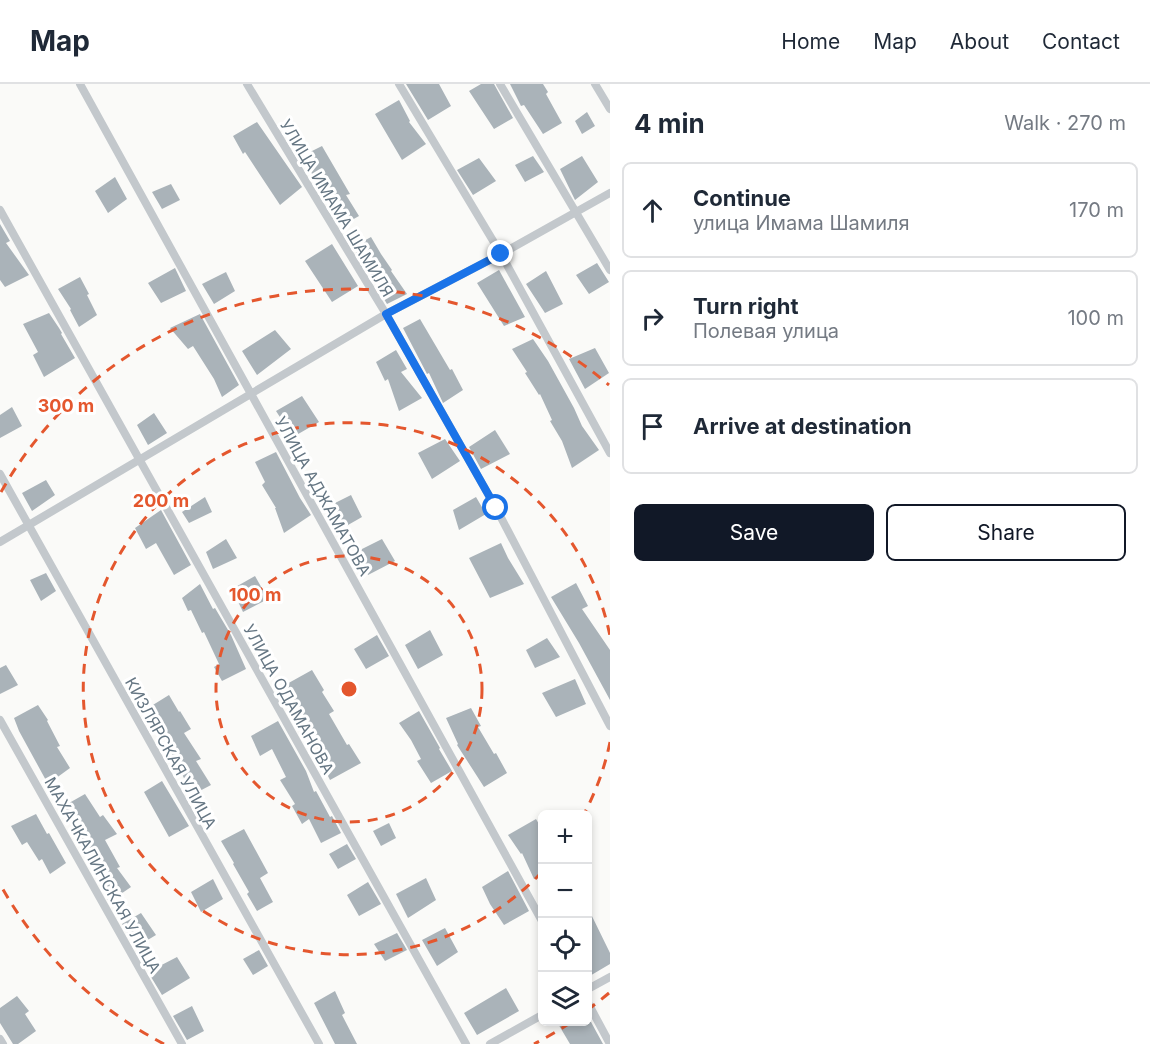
<!DOCTYPE html>
<html lang="en">
<head>
<meta charset="utf-8">
<style>
  :root { --surface:#fff; --page:#f2f2f3; --text:#1f2937; --muted:#747a83; --line:#e0e1e3; --accent:#111827 }
  body { margin:0; font-family:Inter,sans-serif; background:var(--page); color:var(--text) }
  .controls { position:absolute; right:18px; bottom:18px; display:grid; overflow:hidden; border-radius:9px; box-shadow:0 3px 9px #0003 }
  .controls button { width:54px; height:54px; display:grid; place-items:center; padding:0; border:0; border-bottom:2px solid var(--line); background:var(--surface); color:var(--text); font:30px sans-serif }
  .stop { position:absolute; width:18px; height:18px; margin:-14px; border:4px solid #1a73e8; border-radius:50%; background:#fff }
  .stop.end { background:#1a73e8; border-color:#fff; box-shadow:0 2px 6px #0008 }
  .list { margin:0; padding:0; list-style:none }
  h2 { display:flex; justify-content:space-between; align-items:center; height:78px; margin:0; padding:0 24px; font-size:26px }
  h2 small { font-size:20px; font-weight:400; color:var(--muted) }
  .list li { display:grid; grid-template-columns:39px 1fr auto; gap:18px; align-items:center; box-sizing:border-box; height:96px; margin:0 12px 12px; padding:0 12px; border:2px solid var(--line); border-radius:9px }
  .list b { display:block; font-size:22px; white-space:nowrap }
  .list p { margin:0; font-size:20px; white-space:nowrap; color:var(--muted) }
  .list em { font-size:20px; font-style:normal; color:var(--muted) }
  .actions { display:flex; gap:12px; padding:18px 24px }
  .actions a { flex:1; padding:14px 0; border:2px solid var(--accent); border-radius:9px; text-align:center; font-size:21px; color:var(--accent) }
  .actions .main { background:var(--accent); color:#fff }
  .icon { flex:none; width:33px; height:33px; fill:none; stroke:currentColor; stroke-width:2; stroke-linecap:round; stroke-linejoin:round }
  .map { position:relative; flex:none; width:610px; height:960px; overflow:hidden }
  header { display:flex; align-items:center; gap:36px; box-sizing:border-box; height:84px; padding:0 30px; background:var(--surface); border-bottom:2px solid var(--line) }
  header strong { font-size:28px }
  nav { display:flex; gap:33px; margin-inline-start:auto; font-size:21px }
  main { display:flex }
  aside { flex:1; background:var(--surface) }
  .map>svg:first-child { display:block }
</style>
</head>
<body>
<header>
<strong>Map</strong>
<nav><a>Home</a><a>Map</a><a>About</a><a>Contact</a></nav>
</header>
<main>
<div class="map">
<svg width="610" height="960" viewBox="0 0 610 960">
  <rect width="100%" height="100%" fill="#fafaf8"/>
  <path fill="#aab3b9" d="M406 0H439L451 22 428 36Z
    M481 0H494L513 34 494 45 469 7Z
    M510 0H543L548 8 546 10 562 39 543 50 524 21 521 22Z
    M399 16 410 37 409 38 426 60 402 76 375 30Z
    M587 28 595 42 582 50 575 37Z
    M257 38 302 103 280 121 245 68 243 70 233 52Z
    M322 62 350 110 346 111 359 132 343 141 331 119 329 120 302 72Z
    M533 72 544 88 525 98 515 81Z
    M582 72 598 98 575 116 560 85Z
    M479 74 496 97 473 111 457 86Z
    M115 93 127 115 108 129 95 107Z
    M171 100 180 116 162 125 152 108Z
    M0 140 10 157 6 159 29 191 5 203 0 196Z
    M371 153 381 170 392 186 391 187 407 210 387 220 378 205 363 175 361 176 353 163Z
    M332 160 358 202 332 218 305 177Z
    M597 179 609 198 589 210 576 191Z
    M175 184 186 207 161 219 148 199Z
    M499 186 525 233 504 242 477 199Z
    M546 187 563 220 545 229 526 200Z
    M226 188 235 207 214 220 202 200Z
    M80 193 89 210 87 211 97 231 79 243 70 226 71 225 58 205Z
    M49 229 59 244 62 249 61 250 75 274 44 293 33 271 38 268 23 240Z
    M200 230 239 301 222 313 214 295 193 262 188 265 170 244Z
    M420 235 450 286 452 285 463 306 443 319 429 289 427 290 403 244Z
    M275 246 291 265 257 291 242 267Z
    M533 255 548 277 574 324 582 342 599 366 572 384 562 357 550 337 552 336 540 310 539 311 525 289 527 288 512 265Z
    M595 264 609 289 585 305 569 275Z
    M396 266 407 285 401 288 422 314 399 327 388 295 385 297 376 278Z
    M302 312 319 338 293 353 276 327Z
    M12 323 22 342 0 354V331Z
    M154 329 167 349 148 361 137 341Z
    M495 346 510 370 481 385 469 363Z
    M445 355 460 377 432 395 418 369Z
    M276 368 300 414 311 431 284 449 275 424H276L262 401 265 398 255 378Z
    M46 396 55 411 32 427 22 409Z
    M351 411 362 433 341 445 329 422Z
    M205 413 212 428 189 439 182 428Z
    M476 413 486 430 459 446 453 426Z
    M161 426 191 481 174 491 156 459 146 465 135 444Z
    M226 455 237 474 213 485 206 468Z
    M382 455 395 477 368 491 356 468Z
    M501 459 508 474 524 500 490 514 469 474Z
    M46 489 56 507 41 517 30 496Z
    M255 492 268 515 243 528 232 505Z
    M576 499 588 522 582 525 610 566V616L579 559 551 513Z
    M200 500 213 525 215 524 231 551 246 585 222 597 214 583 219 580 204 548 202 549 191 526 188 527 182 514Z
    M430 546 443 571 418 585 405 561Z
    M377 551 389 572 366 585 354 565Z
    M547 554 560 573 535 584 526 566Z
    M6 581 18 601 0 610V584Z
    M312 586 324 606 322 608 334 627 329 630 347 661 349 660 361 679 330 696 319 674 322 672 308 647 309 646 296 624H295L285 601Z
    M575 595 586 620 556 633 542 609Z
    M169 611 179 628 180 627 191 645 184 649 201 675 196 677 211 701 192 711 182 690H183L168 663 170 662 148 624Z
    M38 621 48 636 47 637 60 662 57 663 70 684 48 700 19 647 14 634Z
    M471 624 481 642 478 643 494 670 496 669 507 689 484 703 457 661 458 660 446 634Z
    M419 627 440 664 439 665 452 687 431 699 417 677 421 675 411 656 399 639Z
    M278 637 306 687 314 708 316 707 330 733 332 732 341 749 321 759 309 735 302 740 292 722 295 720 280 696 286 693 272 665 260 672 251 652Z
    M162 697 189 742 169 753 144 708Z
    M85 710 100 733 103 731 117 750 105 756 120 783 117 784 131 803 109 818 101 802 103 800 86 771 89 769 74 743 72 744 62 723Z
    M36 730 47 750 49 749 66 779 50 790 42 775 39 777 27 758 22 761 11 742Z
    M536 735 543 747V790L534 795 522 769 521 770 508 751Z
    M389 739 396 754 381 762 373 747Z
    M244 745 268 789 260 794 273 818 257 827 247 810 249 808 233 780 234 779 221 757Z
    M347 760 356 775 338 785 329 770Z
    M508 787 529 827 504 841 490 820 482 803Z
    M426 794 436 816 408 834 396 810Z
    M213 795 223 815 201 828 191 808Z
    M368 798 381 820 359 832 347 811Z
    M588 824 610 869V880L588 893Z
    M141 829 156 851 136 863 122 840Z
    M445 844 458 868 437 882 422 856Z
    M397 849 407 866 385 877 374 860Z
    M259 866 268 882 253 891 243 875Z
    M177 873 190 894 162 911 148 888Z
    M506 904 519 927 477 951 464 929Z
    M335 907 345 929 342 931 357 960H335L314 919Z
    M17 912 29 927 25 930 36 947 18 960H13L0 939V924Z
    M192 922 204 947 187 956 173 932Z
    M557 938H591L603 960H570Z"/>
  <g fill="none" stroke-linecap="round" stroke-linejoin="round">
    <path stroke="#c3c8cc" stroke-width="8" d="M80 0 542 837
      M247 0 386 230 496 424 610 642
      M399 0 501 170 610 369
      M500 0 610 186
      M595 0 610 25
      M0 126 466 960
      M0 390 319 960
      M0 458 386 230 501 170 610 109
      M0 636 182 960
      M588 905 610 893
      M588 919 610 960
      M0 955 3 960
      M490 960 542 931"/>
  </g>
  <g fill="none" stroke-linecap="round" stroke-linejoin="round">
    <path stroke="#1a73e8" stroke-width="8" d="M496 424 386 230 501 170"/>
  </g>
  <g fill="none" stroke="#e4572e" stroke-width="3" stroke-dasharray="10 8">
    <circle cx="349" cy="605" r="133"/>
    <path d="M610 658A266 266 0 0 1 584 730M542 788A266 266 0 1 1 610 552"/>
    <path d="M609 909A400 400 0 0 1 590 924M570 939A400 400 0 0 1 534 960M164 960A400 400 0 0 1 1 802M1 408A400 400 0 0 1 609 301"/>
  </g>
  <g text-anchor="middle" stroke-width="6" stroke-linejoin="round" paint-order="stroke">
    <g font-size="16" fill="#657683" stroke="#fff">
      <text transform="translate(337 124) rotate(59)" y="6">УЛИЦА ИМАМА ШАМИЛЯ</text>
      <text transform="translate(323 412) rotate(61)" y="6">УЛИЦА АДЖАМАТОВА</text>
      <text transform="translate(289 615) rotate(61)" y="6">УЛИЦА ОДАМАНОВА</text>
      <text transform="translate(171 669) rotate(61)" y="6">КИЗЛЯРСКАЯ УЛИЦА</text>
      <text transform="translate(103 791) rotate(61)" y="6">МАХАЧКАЛИНСКАЯ УЛИЦА</text>
    </g>
  </g>
  <circle cx="349" cy="605" r="9" fill="#e4572e" stroke="#fff" stroke-width="3"/>
  <g font-size="18" text-anchor="middle" font-weight="bold" fill="#e4572e" stroke="#fff" stroke-width="6" stroke-linejoin="round" paint-order="stroke">
    <text x="66" y="328">300 m</text>
    <text x="161" y="423">200 m</text>
    <text x="255" y="517">100 m</text>
  </g>
</svg>
<div class="controls">
<button>+</button>
<button>−</button>
<button><svg class="icon" aria-label="locate" viewBox="0 0 24 24"><circle cx="12" cy="12" r="6"/><path d="M12 2v4M12 18v4M2 12h4M18 12h4"/></svg></button>
<button><svg class="icon" aria-label="layers" viewBox="0 0 24 24"><path d="M12 4l9 5-9 5-9-5zM3 14l9 5 9-5"/></svg></button>
</div>
<div class="stop" style="left:496px;top:424px"></div>
<div class="stop end" style="left:501px;top:170px"></div>
</div>
<aside>
<h2>4 min<small>Walk · 270 m</small></h2>
<ul class="list">
<li><svg class="icon" aria-label="ahead" viewBox="0 0 24 24"><path d="M12 20V5M6 11l6-6 6 6"/></svg><div><b>Continue</b><p>улица Имама Шамиля</p></div><em>170 m</em></li>
<li><svg class="icon" aria-label="right" viewBox="0 0 24 24"><path d="M7 20v-9h11M14 6l5 5-5 5"/></svg><div><b>Turn right</b><p>Полевая улица</p></div><em>100 m</em></li>
<li><svg class="icon" aria-label="arrive" viewBox="0 0 24 24"><path d="M6 21V4h12l-3 4 3 4H6"/></svg><div><b>Arrive at destination</b></div></li>
</ul>
<div class="actions"><a class="main">Save</a><a>Share</a></div>
</aside>
</main>
</body>
</html>
